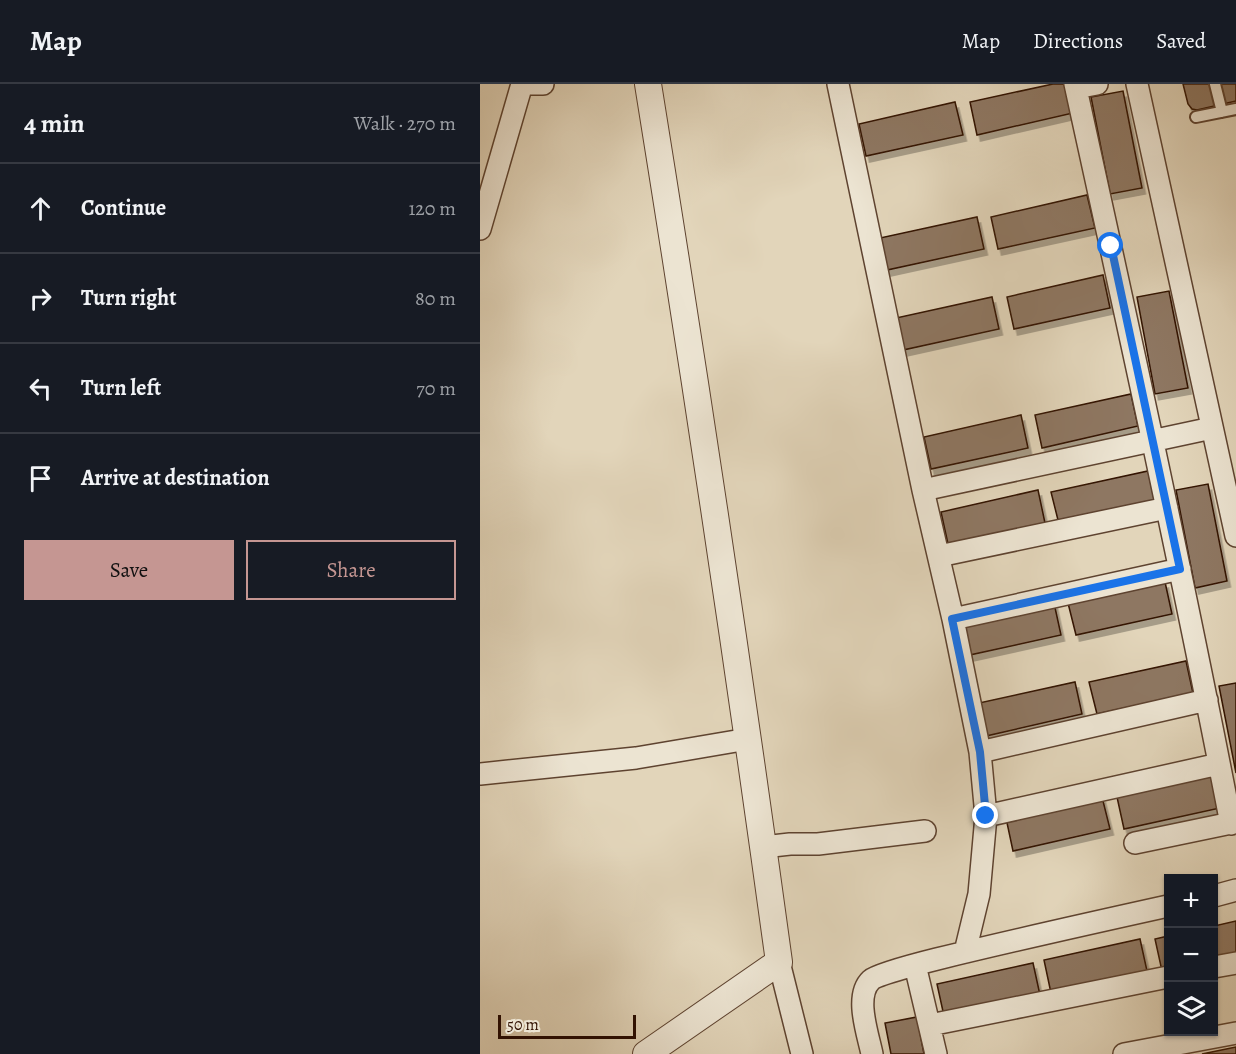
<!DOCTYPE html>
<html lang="en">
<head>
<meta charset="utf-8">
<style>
  :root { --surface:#171b24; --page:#20242c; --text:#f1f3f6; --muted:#9ea1a6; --line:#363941; --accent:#c59692 }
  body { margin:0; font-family:Alegreya,serif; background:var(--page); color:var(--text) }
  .controls { position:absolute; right:18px; bottom:18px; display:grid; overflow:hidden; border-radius:0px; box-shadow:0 2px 4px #0004 }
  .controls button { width:54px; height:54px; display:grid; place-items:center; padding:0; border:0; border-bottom:2px solid var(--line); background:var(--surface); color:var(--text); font:30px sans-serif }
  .scale { position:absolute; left:18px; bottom:15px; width:138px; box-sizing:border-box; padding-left:6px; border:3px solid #321202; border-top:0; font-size:16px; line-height:21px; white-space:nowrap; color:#321202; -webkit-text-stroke:4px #ece4d2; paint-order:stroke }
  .stop { position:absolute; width:18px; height:18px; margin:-14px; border:4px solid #1a73e8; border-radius:50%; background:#fff }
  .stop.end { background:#1a73e8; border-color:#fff; box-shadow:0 2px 6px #0008 }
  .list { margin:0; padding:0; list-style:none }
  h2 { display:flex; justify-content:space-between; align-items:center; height:78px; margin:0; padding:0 24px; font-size:26px }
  h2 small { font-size:20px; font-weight:400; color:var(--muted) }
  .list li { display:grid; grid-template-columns:39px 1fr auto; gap:18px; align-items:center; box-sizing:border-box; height:90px; padding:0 24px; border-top:2px solid var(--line) }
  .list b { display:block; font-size:22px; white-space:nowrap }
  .list em { font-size:20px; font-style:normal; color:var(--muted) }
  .actions { display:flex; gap:12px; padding:18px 24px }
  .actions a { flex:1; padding:14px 0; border:2px solid var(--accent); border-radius:0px; text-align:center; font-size:21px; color:var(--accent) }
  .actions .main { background:var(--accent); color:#111 }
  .icon { flex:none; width:33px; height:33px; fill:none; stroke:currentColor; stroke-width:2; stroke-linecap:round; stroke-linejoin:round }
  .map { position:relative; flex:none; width:756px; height:970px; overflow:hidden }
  header { display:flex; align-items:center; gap:36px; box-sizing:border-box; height:84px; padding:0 30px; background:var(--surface); border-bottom:2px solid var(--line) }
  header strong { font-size:28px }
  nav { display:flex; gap:33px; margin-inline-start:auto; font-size:21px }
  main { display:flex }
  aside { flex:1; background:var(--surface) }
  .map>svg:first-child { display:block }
</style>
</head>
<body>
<header>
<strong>Map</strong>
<nav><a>Map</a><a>Directions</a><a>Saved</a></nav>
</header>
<main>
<aside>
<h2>4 min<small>Walk · 270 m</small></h2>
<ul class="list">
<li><svg class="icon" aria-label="ahead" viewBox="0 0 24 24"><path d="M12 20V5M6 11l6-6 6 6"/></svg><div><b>Continue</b></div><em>120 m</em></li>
<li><svg class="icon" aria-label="right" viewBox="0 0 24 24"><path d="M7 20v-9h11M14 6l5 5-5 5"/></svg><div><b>Turn right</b></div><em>80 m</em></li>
<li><svg class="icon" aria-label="left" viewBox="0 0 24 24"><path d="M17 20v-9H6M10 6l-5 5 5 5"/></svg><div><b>Turn left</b></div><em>70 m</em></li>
<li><svg class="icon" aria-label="arrive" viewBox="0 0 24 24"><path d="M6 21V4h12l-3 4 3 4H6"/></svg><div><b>Arrive at destination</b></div></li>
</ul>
<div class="actions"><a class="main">Save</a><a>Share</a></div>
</aside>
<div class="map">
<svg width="756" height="970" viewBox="0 0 756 970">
  <defs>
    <filter id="shadow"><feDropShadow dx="3.5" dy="6" stdDeviation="0" flood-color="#0004"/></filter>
  </defs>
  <rect width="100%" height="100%" fill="#e2d5ba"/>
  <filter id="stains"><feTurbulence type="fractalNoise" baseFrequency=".00333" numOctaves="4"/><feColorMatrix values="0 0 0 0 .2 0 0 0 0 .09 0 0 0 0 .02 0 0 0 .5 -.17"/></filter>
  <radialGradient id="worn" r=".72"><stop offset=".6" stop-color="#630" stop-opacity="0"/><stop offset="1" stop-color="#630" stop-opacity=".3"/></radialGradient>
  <path fill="#8e7762" stroke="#321202" stroke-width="1.5" filter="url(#shadow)" d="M573 0H587L593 29 497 51 490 18Z
    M703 0H756V17L717 26 712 25 708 20Z
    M643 7 662 104 630 110 611 13Z
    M475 18 483 51 386 72 379 40Z
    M607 111 615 144 518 165 511 133Z
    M497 133 504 165 407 186 400 154Z
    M623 191 630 224 534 245 527 213Z
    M689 207 708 304 675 310 657 213Z
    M512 213 519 245 423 266 416 234Z
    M651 310 658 342 562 364 555 331Z
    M541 331 548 364 451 385 444 353Z
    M668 387 675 419 579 440 571 408Z
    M728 400 747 497 715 504 696 406Z
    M558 406 565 439 468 460 461 428Z
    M685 498 692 530 596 551 588 519Z
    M574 519 581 551 485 572 477 540Z
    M706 577 713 609 617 630 609 598Z
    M595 598 602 630 506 652 499 619Z
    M756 599V689L739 602Z
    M733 692 740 724 644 745 637 713Z
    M622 713 630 745 533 767 526 734Z
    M756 837V871L734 876V842Z
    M688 852V886L682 887 675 855Z
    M660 855 667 887 571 909 564 876Z
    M553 879 560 911 464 932 457 900Z
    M437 933 444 970H411L405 939Z
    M756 963V970H722Z"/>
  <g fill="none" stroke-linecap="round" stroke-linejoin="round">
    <defs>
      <path id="service" d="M735 0 742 28
        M716 33 756 25"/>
      <path id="minor" d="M50 0H63
        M358 0 443 406 473 535 500 668 506 732 499 810 485 868
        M595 0C649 246 703 492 751 740
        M657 0 756 452
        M596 4 617 0
        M0 145 42 0
        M443 406 732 344
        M459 472 687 424
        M473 535 700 485
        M500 668 727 616
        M0 690 156 674 268 655
        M506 732 739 680
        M655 759 756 738
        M283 763 310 760H338L445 747
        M734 812 756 806
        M299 878 322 970
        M435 881 456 970
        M734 883 756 879
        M450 941 688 893
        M392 970C388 950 374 912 391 896 398 890 445 878 457 875 534 856 611 839 688 822
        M644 970 756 949"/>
      <path id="tertiary" d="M166 970 299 878C259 585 215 292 168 0"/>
    </defs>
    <use href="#service" stroke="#5e4330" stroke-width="14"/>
    <use href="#minor" stroke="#5e4330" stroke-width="24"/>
    <use href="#tertiary" stroke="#5e4330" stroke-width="28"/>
    <use href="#service" stroke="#ece4d2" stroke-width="10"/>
    <use href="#minor" stroke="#ece4d2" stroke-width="21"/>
    <use href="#tertiary" stroke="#ece4d2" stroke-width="26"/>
  </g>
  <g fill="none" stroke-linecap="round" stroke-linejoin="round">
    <path stroke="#1a73e8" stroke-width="8" d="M506 732 500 668 472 535 700 485 631 162"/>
  </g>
  <rect width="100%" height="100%" filter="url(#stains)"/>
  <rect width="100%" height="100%" fill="url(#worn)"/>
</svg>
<div class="controls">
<button>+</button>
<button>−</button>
<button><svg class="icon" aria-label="layers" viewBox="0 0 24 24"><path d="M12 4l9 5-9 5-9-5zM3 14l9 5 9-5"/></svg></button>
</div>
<div class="scale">50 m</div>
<div class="stop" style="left:631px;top:162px"></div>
<div class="stop end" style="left:506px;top:732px"></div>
</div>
</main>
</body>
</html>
